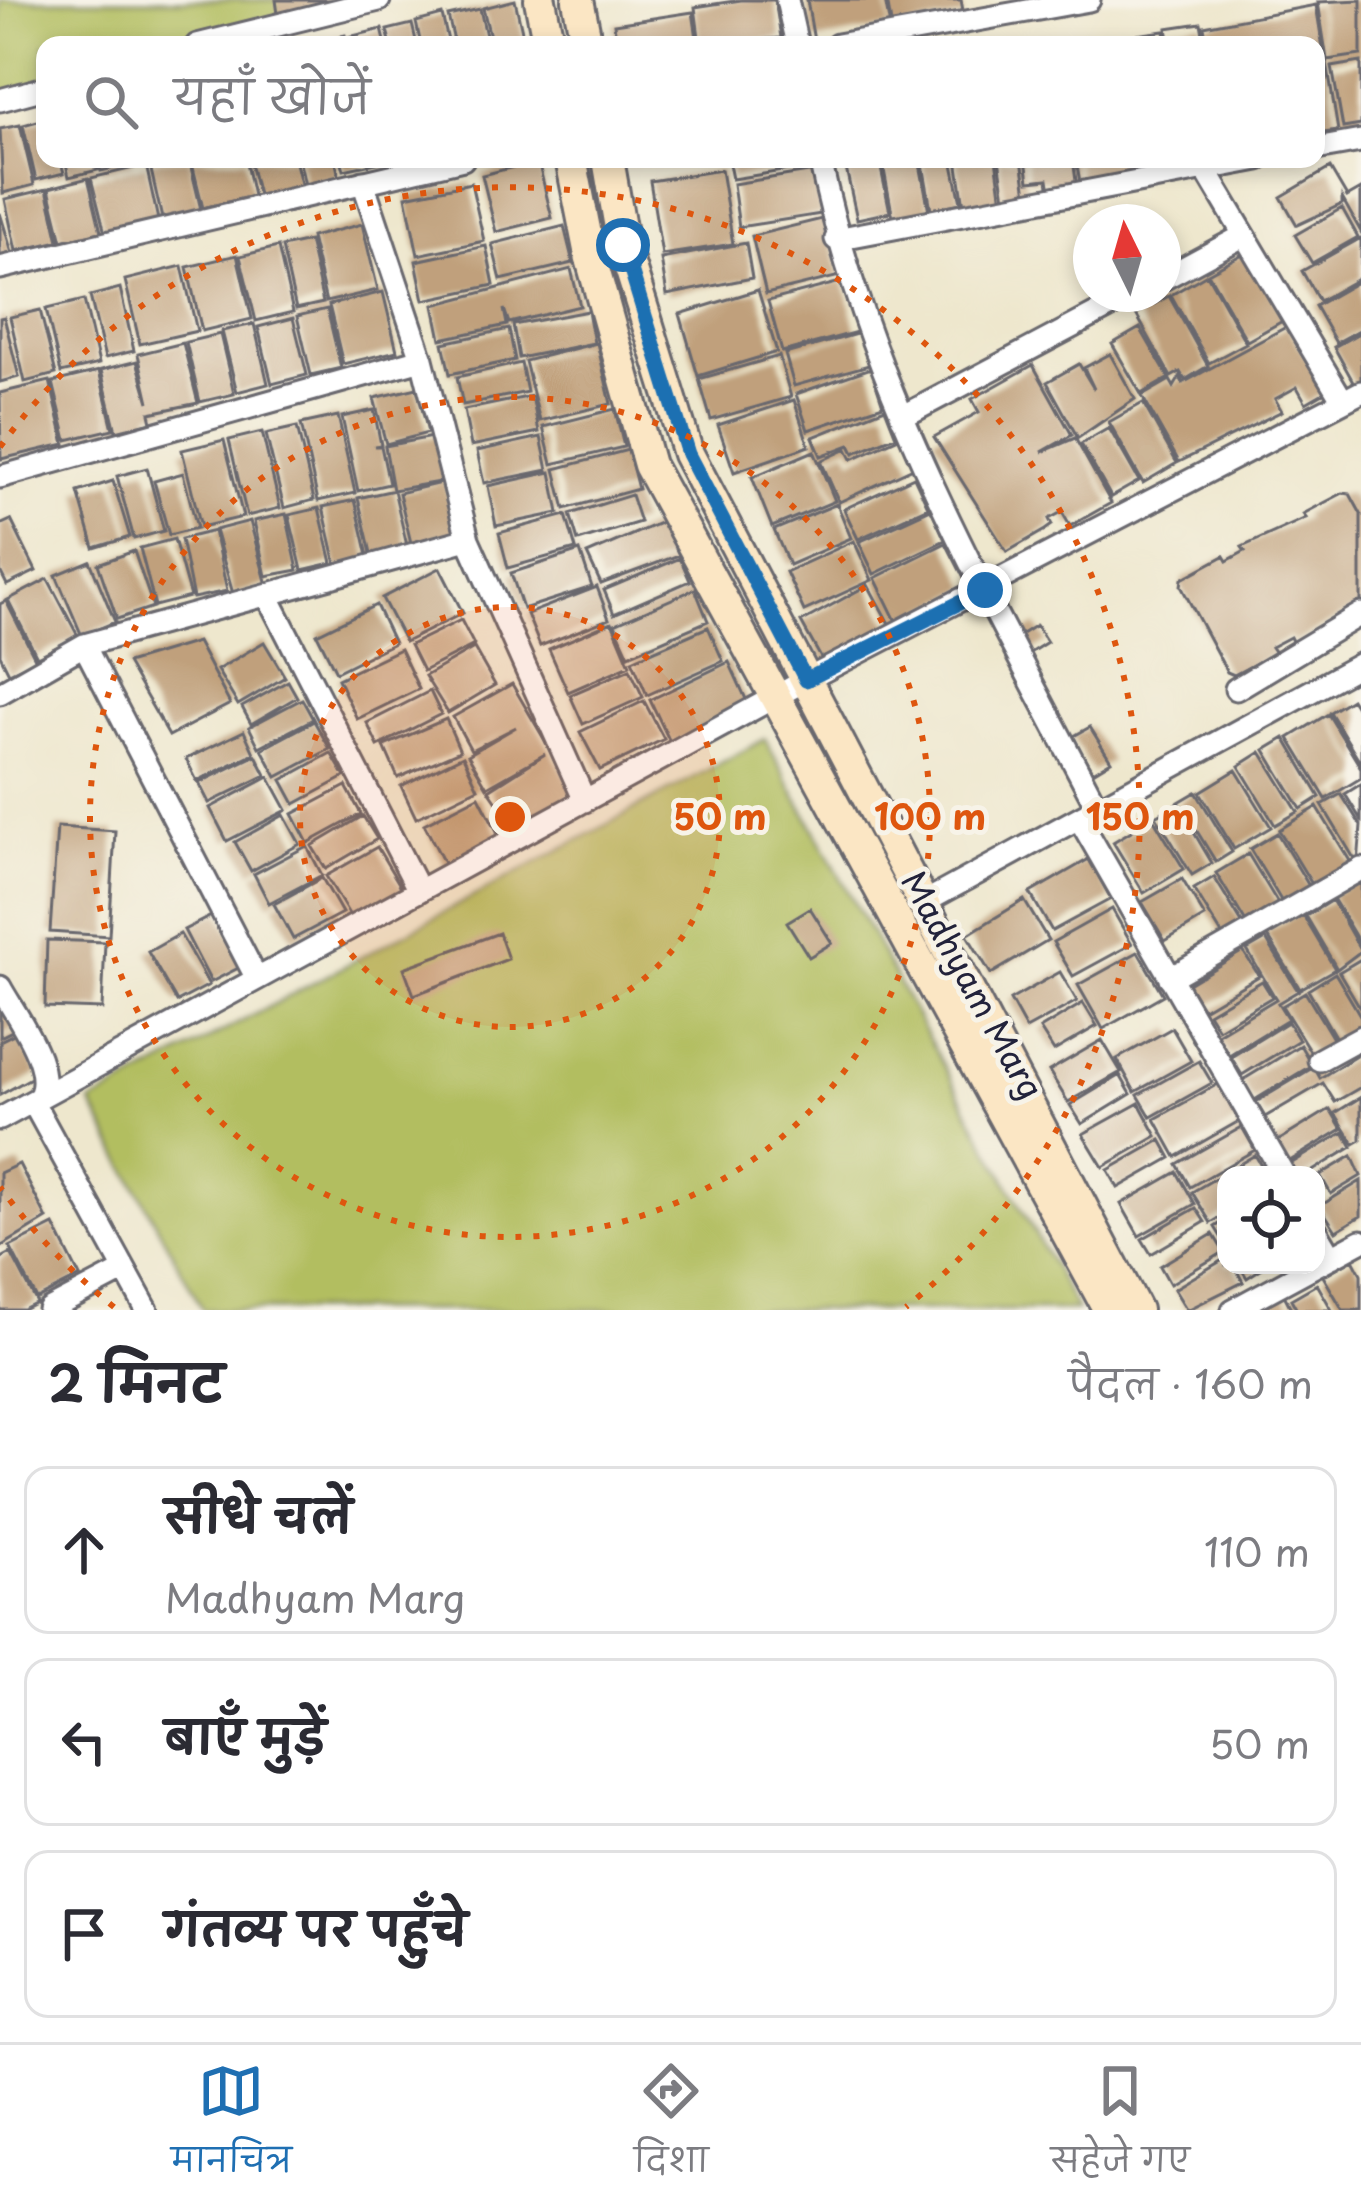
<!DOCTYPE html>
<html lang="hi">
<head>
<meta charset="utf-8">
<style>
  :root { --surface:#fff; --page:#f2f2f3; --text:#2b2b33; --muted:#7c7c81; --line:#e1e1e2; --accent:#1f6fb2 }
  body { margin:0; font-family:"Playpen Sans","Playpen Sans Deva",sans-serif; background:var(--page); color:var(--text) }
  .controls { position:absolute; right:36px; bottom:36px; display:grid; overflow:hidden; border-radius:24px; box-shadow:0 6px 18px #0003 }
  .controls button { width:108px; height:108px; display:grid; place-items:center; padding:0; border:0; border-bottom:3px solid var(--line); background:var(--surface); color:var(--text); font:60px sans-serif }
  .compass { position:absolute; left:1073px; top:204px; width:108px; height:108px; border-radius:50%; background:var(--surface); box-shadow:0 6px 18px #0003; rotate:355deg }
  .stop { position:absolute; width:36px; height:36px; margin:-27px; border:9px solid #1f6fb2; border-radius:50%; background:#fff }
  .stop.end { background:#1f6fb2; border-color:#fff; box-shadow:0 3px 12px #0008 }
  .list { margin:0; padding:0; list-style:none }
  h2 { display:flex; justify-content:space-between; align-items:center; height:156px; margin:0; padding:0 48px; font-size:51px }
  h2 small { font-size:39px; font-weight:400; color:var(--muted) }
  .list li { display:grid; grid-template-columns:78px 1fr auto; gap:36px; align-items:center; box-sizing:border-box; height:168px; margin:0 24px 24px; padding:0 24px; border:3px solid var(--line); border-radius:24px }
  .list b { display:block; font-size:45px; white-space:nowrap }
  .list p { margin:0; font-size:39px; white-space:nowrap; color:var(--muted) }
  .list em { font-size:39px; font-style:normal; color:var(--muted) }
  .icon { flex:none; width:66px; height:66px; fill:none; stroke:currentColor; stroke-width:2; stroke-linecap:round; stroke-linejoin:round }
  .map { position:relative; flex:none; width:1361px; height:1310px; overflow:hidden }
  .search { position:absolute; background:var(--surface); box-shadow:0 6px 18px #0003; left:36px; right:36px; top:36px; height:132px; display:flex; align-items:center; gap:30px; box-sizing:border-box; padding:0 42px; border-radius:24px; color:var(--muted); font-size:45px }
  .sheet { height:732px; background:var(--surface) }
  nav { display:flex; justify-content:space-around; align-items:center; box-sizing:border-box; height:168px; border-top:3px solid var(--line); background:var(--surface); font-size:33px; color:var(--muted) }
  nav a { display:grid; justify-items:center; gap:6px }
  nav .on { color:var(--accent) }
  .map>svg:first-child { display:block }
</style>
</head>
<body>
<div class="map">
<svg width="1361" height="1310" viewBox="0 0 1361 1310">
  <rect width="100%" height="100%" fill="#f7f3e8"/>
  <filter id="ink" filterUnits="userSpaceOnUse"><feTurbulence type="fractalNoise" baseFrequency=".00833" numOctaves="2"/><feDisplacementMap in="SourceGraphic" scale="24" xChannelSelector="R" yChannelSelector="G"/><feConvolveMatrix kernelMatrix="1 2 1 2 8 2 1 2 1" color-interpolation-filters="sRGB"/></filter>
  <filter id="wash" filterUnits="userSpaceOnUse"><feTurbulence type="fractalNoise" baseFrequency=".004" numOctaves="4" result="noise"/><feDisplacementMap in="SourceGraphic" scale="48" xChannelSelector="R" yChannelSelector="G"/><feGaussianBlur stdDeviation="2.7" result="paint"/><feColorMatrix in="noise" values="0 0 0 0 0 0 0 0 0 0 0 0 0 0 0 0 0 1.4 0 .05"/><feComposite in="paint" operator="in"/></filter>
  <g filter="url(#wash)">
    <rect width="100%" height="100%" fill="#eee7cd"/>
    <path fill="#b2be60" stroke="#6a704e" stroke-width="3" d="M0 0H356L208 45H45V88L0 100Z
      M765 739 1077 1310H203L91 1103Z"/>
    <g id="blocks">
      <path fill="#c0a07c" d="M276 0H352V3L278 14Z
        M515 0 525 45H492L483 8Z
        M741 0H775L781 38 700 45 695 7Z
        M807 0H885L890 27 814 41Z
        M887 0H961L964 16 892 29Z
        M1361 0V55L1327 60 1318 2Z
        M1316 5 1325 61 1316 63V45H1207L1204 26Z
        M480 9 488 45H455L448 16Z
        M693 12 698 45H617L614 24Z
        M442 15 449 45H421L416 22Z
        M1201 23 1205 45H1170L1167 28Z
        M412 24 417 45H391L387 30Z
        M382 29 386 45H350L349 37Z
        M1165 31 1167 45H1137L1135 35Z
        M345 35 347 45H312V43Z
        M1132 36 1134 45H1098L1097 41Z
        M1361 62V125L1343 128 1332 67Z
        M1327 63 1338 131 1316 134V65Z
        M45 119V159H60L64 173 36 180 23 125Z
        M20 125 34 185 3 193 0 129Z
        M65 159H95L98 170 69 177Z
        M98 159H131L132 164 101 171Z
        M189 159 202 214 163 223 149 161Z
        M191 159H245L253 196 203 208Z
        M249 159H295L302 188 259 199Z
        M299 159H335L339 177 305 185Z
        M341 159H385V161L344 170Z
        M728 159H807L808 167 732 179Z
        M844 159H879L890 212 857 219Z
        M882 159H919L929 211 893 218Z
        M922 159H952L961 203 931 209Z
        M957 159H996L1002 201 964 206Z
        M999 159H1022L1027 194 1005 198Z
        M1026 159H1073L1077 188 1050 192 1048 179 1029 181Z
        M1076 159H1153L1155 171 1081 188Z
        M1155 159H1195V162L1157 168Z
        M538 161 552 218 496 232 482 175Z
        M146 165 158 220 105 233 91 178Z
        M1330 168 1347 197 1361 189V232L1342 198V204L1297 225 1281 197Z
        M721 170 733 244 662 255 650 181Z
        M815 171 821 214 739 227 733 184Z
        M88 178 101 232 62 241 49 188Z
        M471 183 484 241 418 255 406 196Z
        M47 189 59 241 16 251 5 199Z
        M1342 208 1358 237 1312 263 1295 235Z
        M0 213 12 253 0 256Z
        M826 218 840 276 766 294 752 236Z
        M362 224 378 290 326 302 311 237Z
        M564 226 573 263 501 280 492 244Z
        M1361 238V277L1319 301 1302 271Z
        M309 241 323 303 296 309 282 247Z
        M746 243 752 278 667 295 661 259Z
        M486 246 494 285 424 300 416 261Z
        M278 247 293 312 256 321 240 256Z
        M1248 251 1286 319 1247 341 1208 273Z
        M237 255 252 319 202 331 187 267Z
        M182 266 197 331 140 344 125 280Z
        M571 269 580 306 509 323 504 309 507 325 441 339 434 305Z
        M1207 274 1246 343 1209 363 1171 295Z
        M1361 280V329L1336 343 1315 306Z
        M844 281 857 332 782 352 768 301Z
        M120 288 134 351 105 358 90 296Z
        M758 290 777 352 698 376 680 314Z
        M383 292 397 351 343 364 329 305Z
        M1169 296 1208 366 1185 380 1180 372 1171 377 1136 314Z
        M84 300 99 364 61 373 46 309Z
        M327 309 341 368 311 375 297 316Z
        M40 310 56 374 25 382 10 317Z
        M588 311 594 343 519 358 513 325Z
        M4 317 19 377 0 382V318Z
        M293 318 307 375 272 384 258 327Z
        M254 324 268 384 237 392 222 331Z
        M1288 326 1325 392 1306 403 1297 387 1275 399 1282 411 1179 462 1142 396 1170 380 1174 387 1180 377 1183 383Z
        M1140 328 1169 378 1141 394 1112 344Z
        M509 329 515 360 450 374 443 343Z
        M1361 332V382L1355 385 1334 347Z
        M860 333 869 365 794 386 785 354Z
        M220 334 234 394 200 402 186 342Z
        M183 343 198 403 150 413 152 422 116 431 101 370 137 361 149 402 138 354Z
        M597 343 611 404 540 421 525 361Z
        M1110 354 1135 399 1078 438 1047 382 1079 364 1094 389 1084 368Z
        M779 356 791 397 711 420 699 379Z
        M521 363 527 392 463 405 457 377Z
        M1033 365 1072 435 1042 452 1075 438 1111 503 1070 526 1062 512 1049 519 1052 525 1045 530 1007 552 934 437 979 412 972 399Z
        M871 368 883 405 808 430 796 394Z
        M99 371 113 429 67 440 53 382Z
        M50 381 65 444 1 459 0 393Z
        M417 388 428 433 386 444 374 398Z
        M532 396 539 432 471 446 464 410Z
        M794 400 809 446 734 472 718 425Z
        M1143 403 1177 463 1143 483 1109 422Z
        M885 408 896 436 854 453 850 445 821 456 813 437Z
        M615 409 624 447 552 464 543 427Z
        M374 410 381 445 374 446H381L389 484 358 491 342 417Z
        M338 416 355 493 318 501 301 424Z
        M297 427 314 500 284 508 266 434Z
        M1109 428 1139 481 1111 497 1081 444Z
        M262 432 280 508 247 516 229 440Z
        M437 436 445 481 393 490 385 446Z
        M541 437 548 470 484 483 477 451Z
        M899 438 913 468 839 502 821 461 847 449 852 459Z
        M224 440 243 517 201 527 182 450Z
        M628 450 638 489 565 509 555 469Z
        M814 451 835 501 772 527 752 477Z
        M147 468 164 531 134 539 117 476Z
        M551 472 559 513 496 526 488 486Z
        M183 473 197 528 169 535 154 481Z
        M914 477 928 507 858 539 844 509Z
        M113 481 130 537 94 548 78 492Z
        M445 482 457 536 412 547 399 493Z
        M394 490 408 550 372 557 358 498Z
        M1343 493 1350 494 1361 514V606L1293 643 1290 637 1271 647 1275 653 1234 675 1227 672 1181 586 1182 579 1224 556 1227 561 1245 551 1242 547 1306 518 1303 514Z
        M631 495 640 522 578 541 570 514Z
        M355 500 369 560 337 568 323 507Z
        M837 504 851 538 789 565 774 530Z
        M319 508 332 563 302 570 289 515Z
        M931 509 945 540 874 574 859 542Z
        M286 514 298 570 266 576 254 521Z
        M566 515 576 549 508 568 499 533Z
        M11 520 36 571 7 585 0 571V525Z
        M250 521 267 585 233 594 215 530Z
        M664 521 679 555 601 584 587 554Z
        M214 531 227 591 193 598 181 539Z
        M174 539 190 597 155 606 140 548Z
        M854 541 872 580 804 611 786 572Z
        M946 543 969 588 897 623 875 578Z
        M134 551 153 607 117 619 98 564Z
        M580 551 592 587 523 609 511 573Z
        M680 558 690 581 614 614 604 590Z
        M90 561 115 622 82 636 56 575Z
        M440 568 463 613 405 642 382 598Z
        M48 579 78 636 37 657 8 600Z
        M868 585 892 629 825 665 801 622Z
        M597 587 609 619 540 646 527 614Z
        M695 589 708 621 629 655 615 624Z
        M6 601 36 660 9 673 0 655V604Z
        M376 605 394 643 336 672 317 634Z
        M461 620 474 645 423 671 410 645Z
        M612 622 630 665 568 692 549 649Z
        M1036 625 1047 642 1028 654 1017 637Z
        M708 627 723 661 647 695 632 660Z
        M197 642 230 704 169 736 127 663Z
        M264 642 285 677 238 705 217 670Z
        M474 648 495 685 448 713 425 676Z
        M400 649 419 689 357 719 338 679Z
        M729 662 750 708 671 744 650 700Z
        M630 669 643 697 583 724 570 695Z
        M288 681 297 697 251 724 242 707Z
        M512 684 575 792 517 831 489 790 545 754 487 787 468 755 516 727 471 750 453 717Z
        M430 691 441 714 378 746 367 723Z
        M302 699 313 719 259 747 249 727Z
        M1351 699 1361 715V763L1330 712Z
        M644 701 664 739 600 770 580 732Z
        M1328 714 1361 768V778L1326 799 1289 738Z
        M446 719 460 751 398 778 384 746Z
        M314 721 330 749 277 777 262 749Z
        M1090 727 1111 761 1093 772 1072 737Z
        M244 731 254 753 197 781 186 759Z
        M1285 738 1320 797 1301 809 1265 750Z
        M1261 752 1298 812 1275 825 1239 766Z
        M331 753 345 777 295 804 282 780Z
        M256 755 266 775 209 803 199 783Z
        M463 756 478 788 416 818 401 786Z
        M1236 770 1271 827 1234 849 1200 792Z
        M269 777 287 810 227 841 210 808Z
        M1361 784V820L1345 794Z
        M346 786 361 814 308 843 293 814Z
        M1196 792 1232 852 1216 862 1179 802Z
        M1341 794 1361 826 1358 865 1322 805Z
        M479 796 501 839 446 867 424 824Z
        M1177 804 1212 863 1192 875 1156 816Z
        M1317 807 1353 866 1315 889 1279 830Z
        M284 815 300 844 251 871 235 842Z
        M363 816 377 839 326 869 312 846Z
        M1153 818 1184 869 1144 893 1113 842Z
        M57 827 115 831 109 936 50 932Z
        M1277 833 1312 891 1285 907 1250 849Z
        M307 846 322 875 269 903 254 874Z
        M377 847 404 892 353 921 326 876Z
        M1248 854 1282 910 1250 929 1216 873Z
        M1089 859 1111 899 1052 931 1030 893Z
        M1214 877 1247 931 1227 943 1194 889Z
        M322 878 342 913 293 939 274 904Z
        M1182 879 1205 917 1165 941 1142 902Z
        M1361 880V946L1331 895Z
        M1024 900 1048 940 991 974 967 935Z
        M1332 900 1361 951 1337 969 1306 916Z
        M810 908 832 943 809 957 787 922Z
        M1112 909 1132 944 1073 976 1053 942Z
        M219 912 246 964 211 982 184 930Z
        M1301 912 1335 969 1300 989 1266 933Z
        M499 933 508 959 414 995 404 968Z
        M180 934 209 985 177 1002 148 952Z
        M1266 939 1298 991 1278 1003 1288 1019 1229 1055 1216 1035 1276 999 1247 950Z
        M47 940 105 942 102 1009 45 1007Z
        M1243 951 1259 976 1203 1009 1188 984Z
        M1138 952 1163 995 1103 1029 1078 985Z
        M1361 959V1009L1339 972Z
        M1060 972 1077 1001 1026 1029 1010 1000Z
        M1335 973 1361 1017V1026L1337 1040 1308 990Z
        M1262 981 1272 997 1218 1029 1208 1013Z
        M1305 992 1335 1042 1313 1056 1282 1006Z
        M0 995 18 1028 0 1037Z
        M1083 1003 1097 1026 1054 1051 1040 1029Z
        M1288 1022 1299 1040 1242 1075 1231 1057Z
        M1172 1028 1191 1061 1135 1092 1117 1059Z
        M16 1033 38 1074 0 1095V1041Z
        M1102 1040 1121 1072 1068 1102 1049 1071Z
        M1300 1045 1312 1065 1253 1101 1241 1081Z
        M1361 1053V1087L1335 1102 1323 1083 1265 1117 1256 1102 1314 1067 1320 1078Z
        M1199 1061 1212 1083 1151 1117 1138 1095Z
        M1120 1075 1131 1094 1082 1124 1070 1105Z
        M1220 1083 1241 1120 1176 1157 1155 1119Z
        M1361 1097V1140L1354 1144 1335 1113Z
        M1139 1103 1157 1136 1103 1167 1083 1134Z
        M1330 1109 1342 1129 1285 1164 1273 1144Z
        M1242 1127 1255 1150 1190 1187 1177 1164Z
        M1344 1132 1352 1147 1306 1175H1293L1287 1166Z
        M1161 1140 1171 1158 1118 1188 1108 1170Z
        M1255 1155 1267 1175H1226V1214L1211 1223 1192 1192Z
        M1352 1156 1361 1176 1331 1194 1320 1175Z
        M19 1164 47 1219 0 1247V1173Z
        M1177 1172 1195 1204 1139 1236 1121 1204Z
        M1361 1181V1216L1336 1231 1320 1206Z
        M1196 1208 1205 1222 1151 1254 1142 1239Z
        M1226 1220V1245L1215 1227Z
        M54 1225 80 1277 37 1299 10 1247Z
        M1213 1234 1224 1252 1170 1284 1160 1266Z
        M11 1253 37 1303 23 1310H0V1259Z
        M1226 1258V1265H1234L1243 1282 1187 1310 1174 1289Z
        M1353 1259 1361 1274V1310H1343L1323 1276Z
        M1239 1265H1267L1247 1278Z
        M1317 1284 1332 1310H1297L1291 1299Z
        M1284 1295 1292 1310H1257Z"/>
    </g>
  </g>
  <g filter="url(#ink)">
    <use href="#blocks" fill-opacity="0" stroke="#69676e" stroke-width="3"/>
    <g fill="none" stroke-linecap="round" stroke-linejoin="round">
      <defs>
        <path id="street" d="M787 0 797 45
          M197 45 379 0
          M837 45 1089 0
          M0 100 45 88
          M1316 149 1361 141
          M820 159C867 390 990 600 1097 807
          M1205 169 1343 401
          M363 182 422 359 468 539 585 801
          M836 239 1259 159
          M0 268 463 159
          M1163 279 1241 237
          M902 417 1134 294
          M0 477 422 359
          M267 595 419 891
          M84 645 257 979
          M1236 689 1361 614
          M0 693 84 645 468 539
          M1080 820 1284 1175
          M923 903 1361 664
          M1170 978 1361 869
          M0 987C15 1015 63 1076 34 1104L147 1310
          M1319 1060 1361 1037
          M0 1119 806 680 1361 392
          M1316 1230 1332 1257
          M49 1310 125 1270
          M1233 1310 1361 1241"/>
        <path id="secondary" d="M540 0 549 45
          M578 0 587 45
          M571 159 590 255 649 465 1109 1310
          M608 159 623 245 688 454 1136 1310"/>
      </defs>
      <use href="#street" stroke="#69676e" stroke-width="27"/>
      <use href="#secondary" stroke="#69676e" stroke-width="36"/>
      <use href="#street" stroke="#fff" stroke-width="21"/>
      <use href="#secondary" stroke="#fbe6c4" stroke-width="30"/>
    </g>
  </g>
  <g fill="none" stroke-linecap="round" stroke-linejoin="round" filter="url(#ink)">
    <path stroke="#1f6fb2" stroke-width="15" d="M623 245 688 454 806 680 985 590"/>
  </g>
  <circle cx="510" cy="817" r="210" fill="#de560e" fill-opacity=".12"/>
  <g fill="none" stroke="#de560e" stroke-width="6" stroke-dasharray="6 12">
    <circle cx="510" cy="817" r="210"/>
    <circle cx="510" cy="817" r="420"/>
    <path d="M114 1307A630 630 0 0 1 0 1187M0 447A630 630 0 1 1 906 1307"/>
  </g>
  <g text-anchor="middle" stroke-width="10" stroke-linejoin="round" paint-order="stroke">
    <g font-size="33" fill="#22223b" stroke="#f7f3e8">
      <text transform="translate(972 985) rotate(61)" y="12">Madhyam Marg</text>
    </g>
  </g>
  <circle cx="510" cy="817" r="18" fill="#de560e" stroke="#f7f3e8" stroke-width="6"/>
  <g font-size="36" text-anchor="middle" font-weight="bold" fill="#de560e" stroke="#f7f3e8" stroke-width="10" stroke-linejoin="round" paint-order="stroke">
    <text x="720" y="830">50 m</text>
    <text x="930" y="830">100 m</text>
    <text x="1140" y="830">150 m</text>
  </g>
</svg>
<div class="controls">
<button><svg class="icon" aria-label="locate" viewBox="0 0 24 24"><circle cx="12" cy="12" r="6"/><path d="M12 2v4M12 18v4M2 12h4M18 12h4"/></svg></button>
</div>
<svg class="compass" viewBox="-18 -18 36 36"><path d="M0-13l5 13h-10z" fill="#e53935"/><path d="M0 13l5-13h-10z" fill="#7c7c81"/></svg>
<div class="stop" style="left:623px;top:245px"></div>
<div class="stop end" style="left:985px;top:590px"></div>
<div class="search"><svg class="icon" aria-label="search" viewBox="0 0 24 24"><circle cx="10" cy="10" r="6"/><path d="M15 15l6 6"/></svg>यहाँ खोजें</div>
</div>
<section class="sheet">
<h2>2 मिनट<small>पैदल · 160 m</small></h2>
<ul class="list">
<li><svg class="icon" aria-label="ahead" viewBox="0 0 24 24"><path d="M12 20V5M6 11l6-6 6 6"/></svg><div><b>सीधे चलें</b><p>Madhyam Marg</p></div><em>110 m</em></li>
<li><svg class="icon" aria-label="left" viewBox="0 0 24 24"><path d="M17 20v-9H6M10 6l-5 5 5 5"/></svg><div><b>बाएँ मुड़ें</b></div><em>50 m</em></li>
<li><svg class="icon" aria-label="arrive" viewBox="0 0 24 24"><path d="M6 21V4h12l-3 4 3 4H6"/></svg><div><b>गंतव्य पर पहुँचे</b></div></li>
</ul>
</section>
<nav>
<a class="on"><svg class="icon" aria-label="map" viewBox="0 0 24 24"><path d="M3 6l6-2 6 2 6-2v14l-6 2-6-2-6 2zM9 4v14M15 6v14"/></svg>मानचित्र</a>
<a><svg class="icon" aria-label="directions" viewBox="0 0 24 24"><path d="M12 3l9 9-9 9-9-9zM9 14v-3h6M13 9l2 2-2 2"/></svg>दिशा</a>
<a><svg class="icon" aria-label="saved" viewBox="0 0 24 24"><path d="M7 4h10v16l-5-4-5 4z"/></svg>सहेजे गए</a>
</nav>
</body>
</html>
